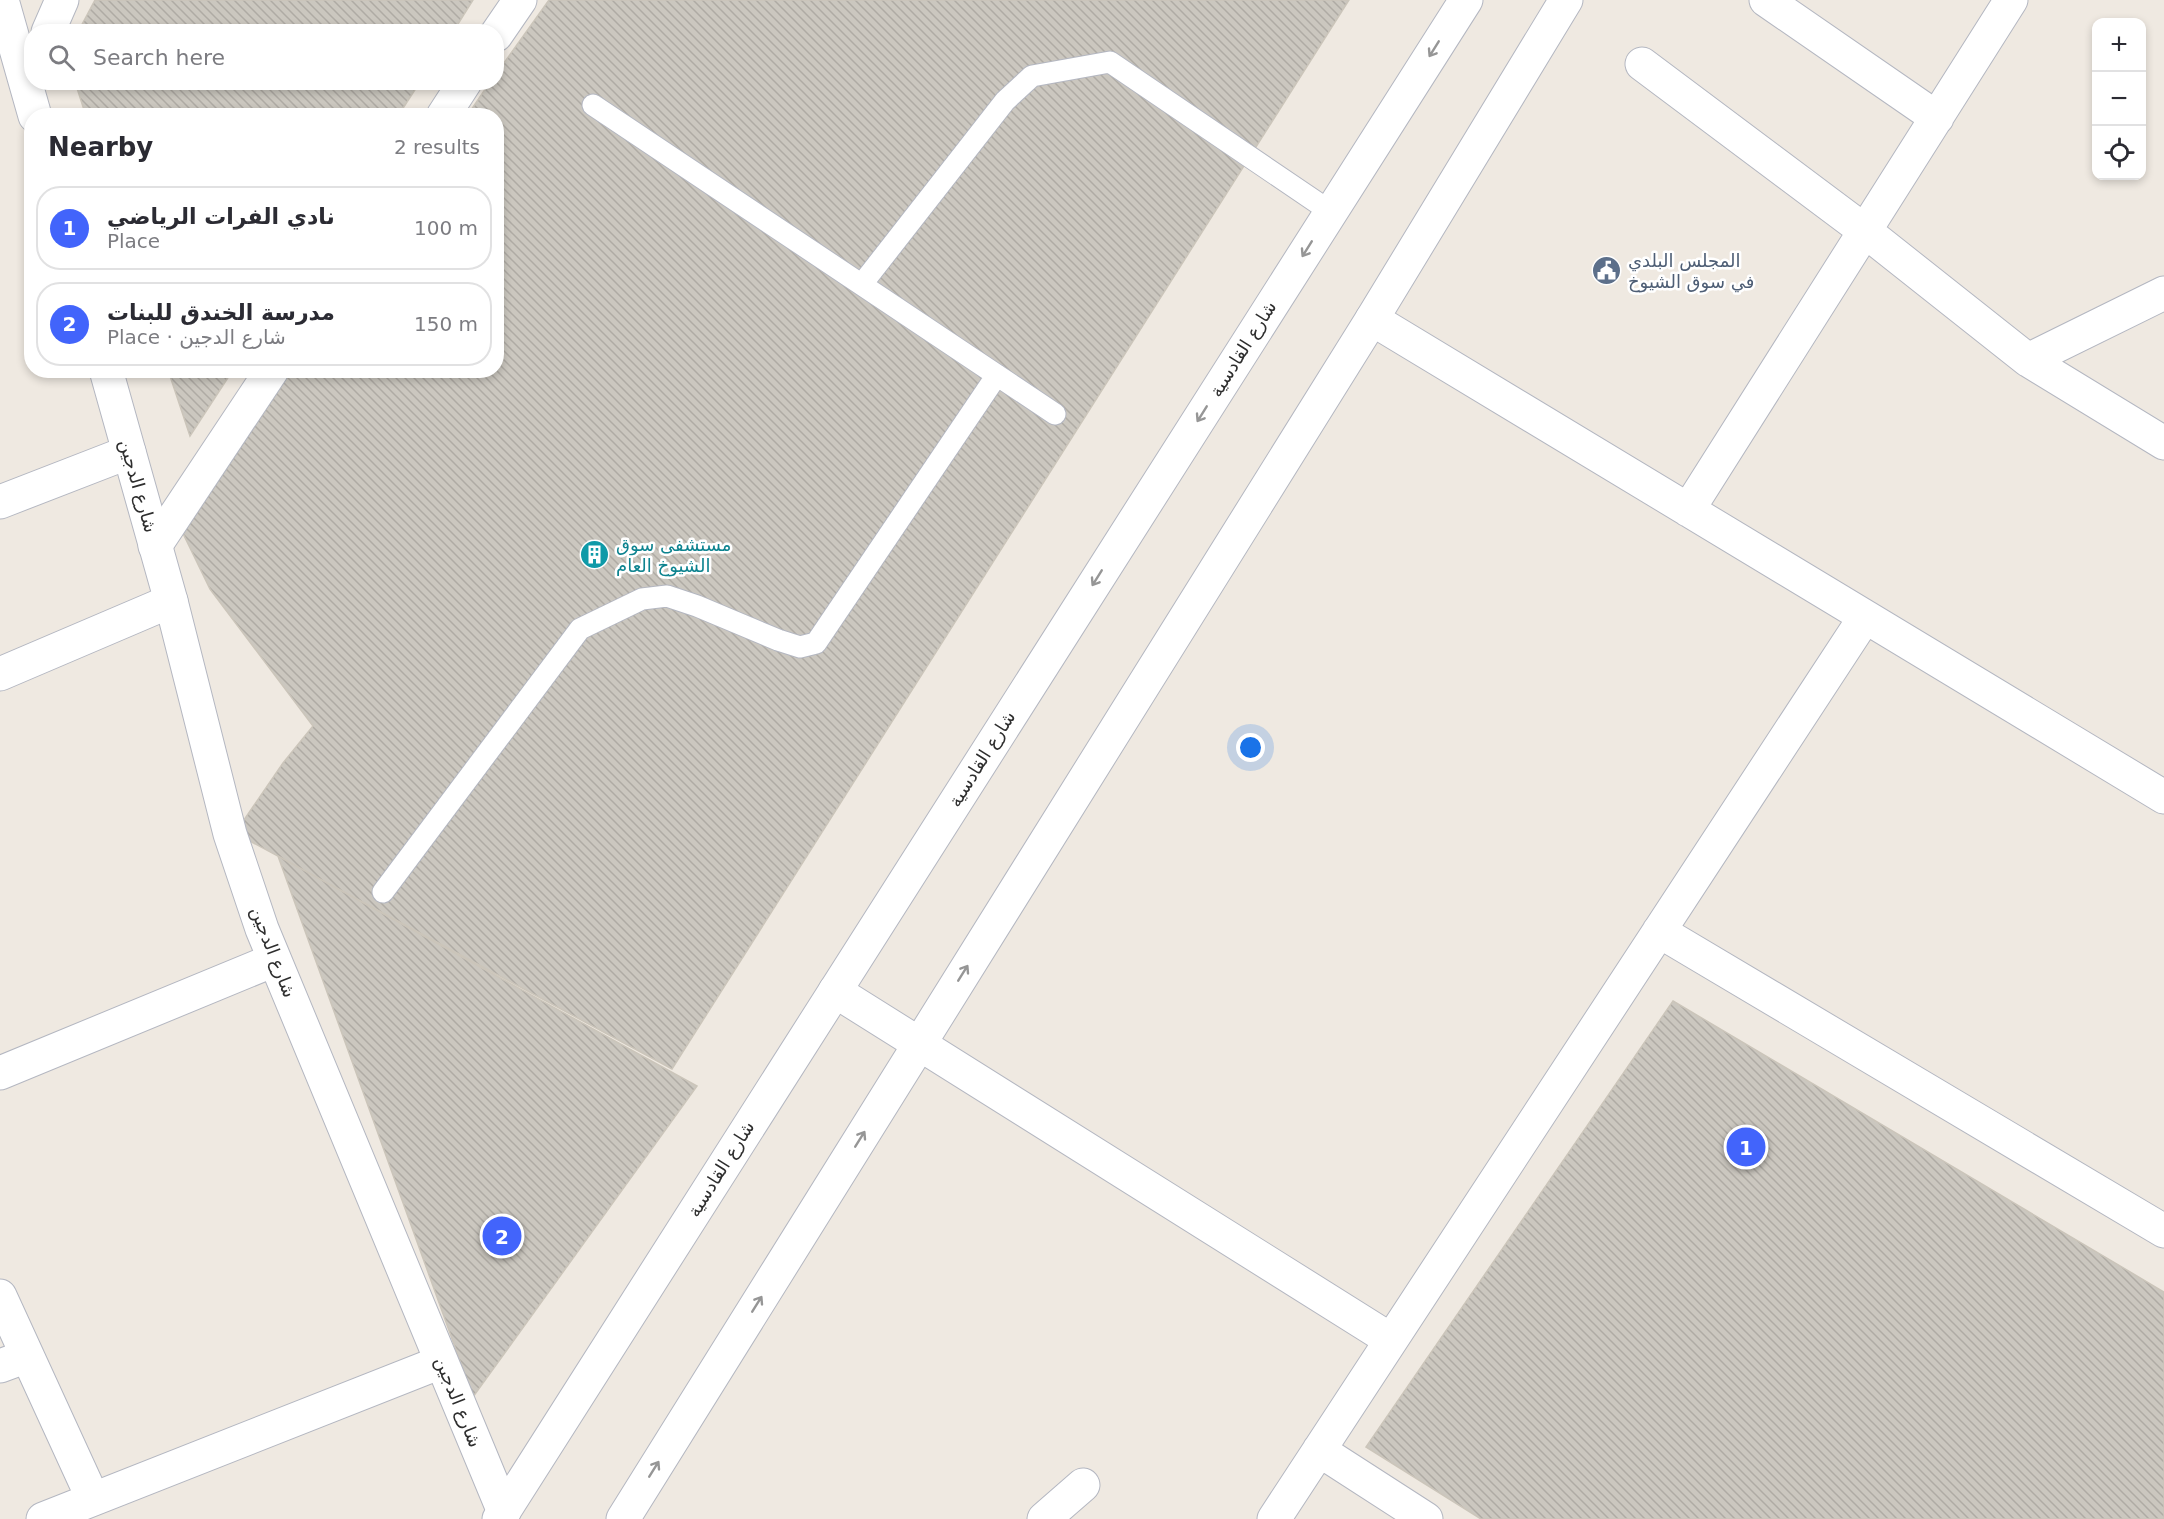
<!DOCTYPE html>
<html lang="en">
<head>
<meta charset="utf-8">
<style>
  :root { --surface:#fff; --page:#f2f2f3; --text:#2b2b33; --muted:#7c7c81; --line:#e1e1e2; --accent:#4264fb }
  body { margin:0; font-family:"DejaVu Sans",Vazirmatn,sans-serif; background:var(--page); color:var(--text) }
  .controls { position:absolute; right:18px; top:18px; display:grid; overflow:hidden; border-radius:12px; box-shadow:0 3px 9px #0003 }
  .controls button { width:54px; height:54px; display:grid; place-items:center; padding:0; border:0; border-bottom:2px solid var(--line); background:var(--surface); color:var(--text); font:30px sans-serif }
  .you { position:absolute; left:1251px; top:748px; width:21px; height:21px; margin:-15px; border:4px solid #fff; border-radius:50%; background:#1a73e8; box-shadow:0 0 0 9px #1a73e833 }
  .badge { display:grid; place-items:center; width:39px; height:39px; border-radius:50%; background:var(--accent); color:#fff; font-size:20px; font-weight:700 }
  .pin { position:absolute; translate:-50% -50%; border:3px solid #fff; box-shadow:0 2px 6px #0006 }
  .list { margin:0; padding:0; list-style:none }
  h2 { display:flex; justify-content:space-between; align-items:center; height:78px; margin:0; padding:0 24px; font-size:26px }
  h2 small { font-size:20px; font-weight:400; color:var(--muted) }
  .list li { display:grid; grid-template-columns:39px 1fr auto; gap:18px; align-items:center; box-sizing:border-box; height:84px; margin:0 12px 12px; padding:0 12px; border:2px solid var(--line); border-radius:24px }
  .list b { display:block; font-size:22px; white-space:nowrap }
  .list p { margin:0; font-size:20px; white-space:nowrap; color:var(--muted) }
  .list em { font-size:20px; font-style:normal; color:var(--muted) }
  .icon { flex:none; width:33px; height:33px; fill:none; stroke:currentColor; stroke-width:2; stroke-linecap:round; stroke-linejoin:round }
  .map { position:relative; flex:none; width:2164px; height:1519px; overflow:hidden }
  .search { position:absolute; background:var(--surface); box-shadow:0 3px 9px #0003; left:24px; top:24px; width:480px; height:66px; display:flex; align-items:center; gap:15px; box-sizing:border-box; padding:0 21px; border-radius:24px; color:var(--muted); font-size:22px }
  .panel { position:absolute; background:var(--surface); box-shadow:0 3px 9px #0003; left:24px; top:108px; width:480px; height:270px; border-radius:24px }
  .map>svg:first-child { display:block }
</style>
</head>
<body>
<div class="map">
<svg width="2164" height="1519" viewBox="0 0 2164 1519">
  <defs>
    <pattern id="building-back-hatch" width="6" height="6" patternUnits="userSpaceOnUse" patternTransform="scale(1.5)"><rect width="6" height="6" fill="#cbc7bf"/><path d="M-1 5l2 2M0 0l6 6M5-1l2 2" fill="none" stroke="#afaba4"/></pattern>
  </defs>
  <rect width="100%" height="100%" fill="#efe9e1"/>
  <path fill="url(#building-back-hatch)" stroke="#cbc5ba" stroke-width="1.5" d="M95 0H473L453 32H78Z
    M549 0H1349L672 1069 235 833 283 763 313 726 210 589 177 521 285 370H496V116H467L490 82H496V74Z
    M75 82H420L398 116H86Z
    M168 370H233L190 436Z
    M278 856 697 1086 473 1397Z
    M1673 1001 2164 1292V1519H1481L1366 1447Z"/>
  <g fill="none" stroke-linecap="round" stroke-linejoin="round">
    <defs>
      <path id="service" d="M593 105 1055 414
        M862 284 1005 101 1032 76 1110 62 1331 212
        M383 892 580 629 642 599 667 596 697 606 778 640 800 647 816 643 997 375"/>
      <path id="minor" d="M1766 0 1937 118
        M48 32 62 0
        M496 35 520 0
        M1642 64 1865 231 2028 360 2164 293
        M443 116 465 82
        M1372 319 2164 797
        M2028 360 2164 443
        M0 502 129 452
        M1688 510 2011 0
        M155 546 272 370
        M0 674 171 601
        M1659 931 2164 1231
        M835 991 1391 1340
        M0 1073 274 960
        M0 1296 93 1499
        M0 1366 27 1356
        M1319 1450 1426 1519
        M43 1519 441 1362
        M1044 1519 1083 1485
        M1274 1519 1865 617"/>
      <path id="tertiary" d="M2 0 35 116
        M106 370 171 601 230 834 262 929 504 1512"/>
      <path id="secondary" d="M499 1519 1466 0
        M623 1519 1372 319 1566 0"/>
    </defs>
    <use href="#service" stroke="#b4b7c1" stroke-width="23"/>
    <use href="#minor" stroke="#b4b7c1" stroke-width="35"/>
    <use href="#tertiary" stroke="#b4b7c1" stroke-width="35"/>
    <use href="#secondary" stroke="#b4b7c1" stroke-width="35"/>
    <use href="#service" stroke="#fff" stroke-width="21"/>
    <use href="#minor" stroke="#fff" stroke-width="33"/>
    <use href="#tertiary" stroke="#fff" stroke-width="33"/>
    <use href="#secondary" stroke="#fff" stroke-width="33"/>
  </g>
  <defs><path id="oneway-shaft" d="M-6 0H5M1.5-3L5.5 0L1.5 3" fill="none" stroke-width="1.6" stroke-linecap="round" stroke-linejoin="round" transform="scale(1.5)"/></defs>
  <g stroke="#969696">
    <use href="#oneway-shaft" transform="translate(1434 49) rotate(122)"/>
    <use href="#oneway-shaft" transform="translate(1307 249) rotate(122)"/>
    <use href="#oneway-shaft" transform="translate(1202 414) rotate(122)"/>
    <use href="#oneway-shaft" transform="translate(1097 578) rotate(122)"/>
    <use href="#oneway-shaft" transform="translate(963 973) rotate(-58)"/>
    <use href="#oneway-shaft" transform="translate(860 1139) rotate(-58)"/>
    <use href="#oneway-shaft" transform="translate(757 1304) rotate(-58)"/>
    <use href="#oneway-shaft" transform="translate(654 1469) rotate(-58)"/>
  </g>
  <defs>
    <symbol id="civic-disc" viewBox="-11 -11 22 22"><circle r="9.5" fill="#5c6f8a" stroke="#fff"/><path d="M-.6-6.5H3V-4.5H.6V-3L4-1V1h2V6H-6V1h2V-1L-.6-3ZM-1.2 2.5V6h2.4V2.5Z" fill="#fff"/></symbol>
    <symbol id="building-disc" viewBox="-11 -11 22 22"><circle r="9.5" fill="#0f9aa8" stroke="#fff"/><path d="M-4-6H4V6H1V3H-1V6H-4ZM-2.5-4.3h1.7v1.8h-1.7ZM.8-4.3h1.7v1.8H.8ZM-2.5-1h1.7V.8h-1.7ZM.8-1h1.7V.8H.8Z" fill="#fff"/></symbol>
  </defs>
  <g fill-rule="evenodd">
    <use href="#civic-disc" x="1590" y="254" width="33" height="33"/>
    <use href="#building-disc" x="578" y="538" width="33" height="33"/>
  </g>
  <g text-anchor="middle" stroke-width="5" stroke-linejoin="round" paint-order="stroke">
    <g font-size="18" fill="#4e5e75" stroke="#fff" text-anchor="start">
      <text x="1628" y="267">المجلس البلدي<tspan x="1628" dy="21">في سوق الشيوخ</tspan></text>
    </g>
    <g font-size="18" fill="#2e2e2e" stroke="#fff">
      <text transform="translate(1243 349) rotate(-58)" y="6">شارع القادسية</text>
      <text transform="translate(138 486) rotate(74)" y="6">شارع الدجين</text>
      <text transform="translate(982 759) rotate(-58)" y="6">شارع القادسية</text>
      <text transform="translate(273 952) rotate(69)" y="6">شارع الدجين</text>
      <text transform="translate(721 1169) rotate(-58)" y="6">شارع القادسية</text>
      <text transform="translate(458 1402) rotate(68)" y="6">شارع الدجين</text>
    </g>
    <g font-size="18" fill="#0d838f" stroke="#fff" text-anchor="start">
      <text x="616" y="551">مستشفى سوق<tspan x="616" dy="21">الشيوخ العام</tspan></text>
    </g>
  </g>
</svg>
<div class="controls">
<button>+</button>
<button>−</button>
<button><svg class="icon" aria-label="locate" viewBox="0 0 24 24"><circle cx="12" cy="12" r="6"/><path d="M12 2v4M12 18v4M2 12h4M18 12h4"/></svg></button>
</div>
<div class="you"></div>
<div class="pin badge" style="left:1746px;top:1147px">1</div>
<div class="pin badge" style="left:502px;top:1236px">2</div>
<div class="search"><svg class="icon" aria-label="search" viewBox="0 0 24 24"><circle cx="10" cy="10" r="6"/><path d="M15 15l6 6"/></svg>Search here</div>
<section class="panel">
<h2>Nearby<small>2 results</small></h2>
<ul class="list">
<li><span class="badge">1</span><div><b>نادي الفرات الرياضي</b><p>Place</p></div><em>100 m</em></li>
<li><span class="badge">2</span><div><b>مدرسة الخندق للبنات</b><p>Place · شارع الدجين</p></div><em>150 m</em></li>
</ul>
</section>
</div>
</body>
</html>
